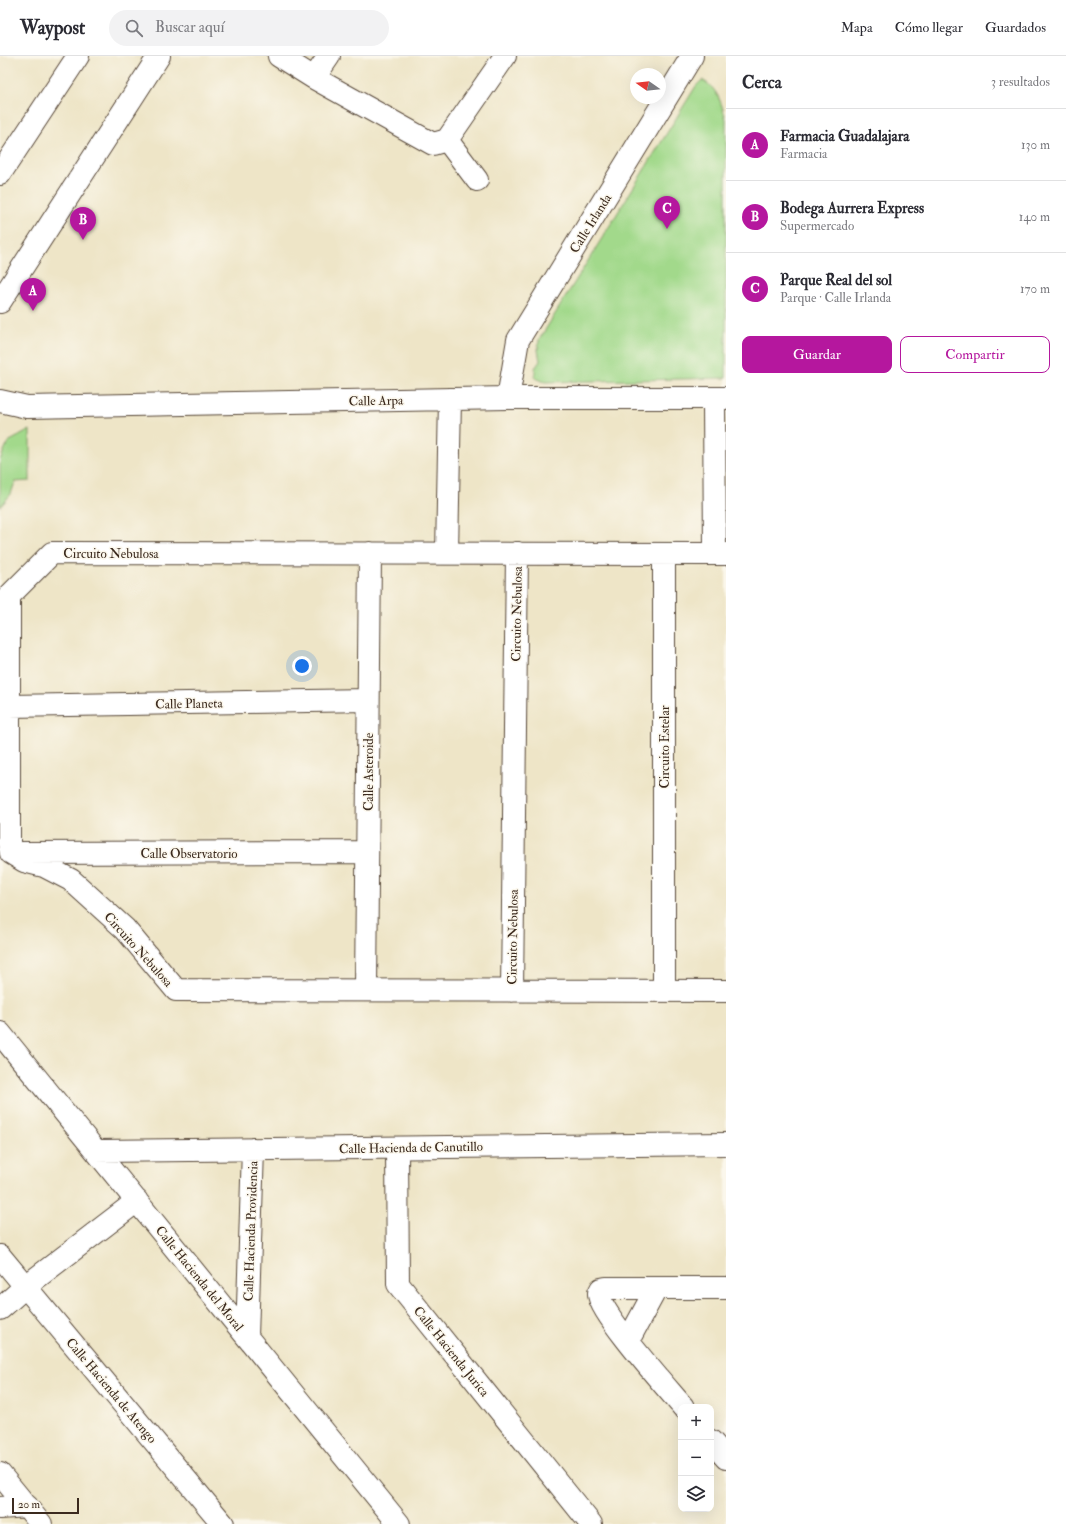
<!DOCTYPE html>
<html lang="es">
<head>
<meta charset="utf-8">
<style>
  :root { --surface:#fff; --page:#f2f2f3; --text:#2b2b33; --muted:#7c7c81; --line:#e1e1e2; --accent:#b5179e }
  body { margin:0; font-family:"IM FELL Double Pica",serif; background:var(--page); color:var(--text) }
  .controls { position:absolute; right:12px; bottom:12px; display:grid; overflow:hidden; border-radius:8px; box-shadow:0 4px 16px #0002 }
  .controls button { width:36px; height:36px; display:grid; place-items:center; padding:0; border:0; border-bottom:1px solid var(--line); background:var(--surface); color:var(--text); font:20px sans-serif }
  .compass { position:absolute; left:630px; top:12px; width:36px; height:36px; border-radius:50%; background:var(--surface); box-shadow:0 4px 16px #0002; rotate:284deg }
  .scale { position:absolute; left:12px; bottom:10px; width:67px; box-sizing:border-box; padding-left:4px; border:2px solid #3b2a1e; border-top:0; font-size:11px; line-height:14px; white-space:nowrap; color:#3b2a1e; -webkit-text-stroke:3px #fbf7ec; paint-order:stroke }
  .you { position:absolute; left:302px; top:610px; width:14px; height:14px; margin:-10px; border:3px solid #fff; border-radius:50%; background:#1a73e8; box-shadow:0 0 0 6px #1a73e833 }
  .badge { display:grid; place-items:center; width:26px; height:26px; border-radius:50%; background:var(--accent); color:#fff; font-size:13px; font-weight:700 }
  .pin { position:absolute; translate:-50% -33px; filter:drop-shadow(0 1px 2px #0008) }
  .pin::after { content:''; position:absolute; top:21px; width:14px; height:12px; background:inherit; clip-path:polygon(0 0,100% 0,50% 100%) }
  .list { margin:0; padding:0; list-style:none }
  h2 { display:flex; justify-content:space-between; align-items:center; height:52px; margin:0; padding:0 16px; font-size:17px }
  h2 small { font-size:13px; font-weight:400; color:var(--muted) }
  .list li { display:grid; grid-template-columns:26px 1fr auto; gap:12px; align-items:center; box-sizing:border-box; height:72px; padding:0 16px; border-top:1px solid var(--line) }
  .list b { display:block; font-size:15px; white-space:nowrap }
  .list p { margin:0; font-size:13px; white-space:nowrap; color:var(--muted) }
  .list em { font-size:13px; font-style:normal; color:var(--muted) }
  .actions { display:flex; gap:8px; padding:12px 16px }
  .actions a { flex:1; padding:9px 0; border:1px solid var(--accent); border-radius:8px; text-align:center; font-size:14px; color:var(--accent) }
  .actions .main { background:var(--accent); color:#fff }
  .icon { flex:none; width:22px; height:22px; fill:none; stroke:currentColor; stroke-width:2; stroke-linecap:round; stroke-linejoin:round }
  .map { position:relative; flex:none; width:726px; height:1468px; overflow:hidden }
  header { display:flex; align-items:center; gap:24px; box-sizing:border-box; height:56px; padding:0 20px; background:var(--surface); border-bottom:1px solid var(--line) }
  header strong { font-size:19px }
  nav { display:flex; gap:22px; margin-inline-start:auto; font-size:14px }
  .search { width:280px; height:36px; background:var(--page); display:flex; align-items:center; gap:10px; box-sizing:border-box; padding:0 14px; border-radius:22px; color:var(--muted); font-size:15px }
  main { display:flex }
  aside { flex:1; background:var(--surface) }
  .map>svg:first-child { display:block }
</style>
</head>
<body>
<header>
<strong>Waypost</strong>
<div class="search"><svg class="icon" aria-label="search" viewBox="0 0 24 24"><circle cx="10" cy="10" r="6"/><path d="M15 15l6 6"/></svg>Buscar aquí</div>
<nav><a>Mapa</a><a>Cómo llegar</a><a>Guardados</a></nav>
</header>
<main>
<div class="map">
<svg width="726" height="1468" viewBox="0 0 726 1468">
  <rect width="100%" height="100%" fill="#fbf7ec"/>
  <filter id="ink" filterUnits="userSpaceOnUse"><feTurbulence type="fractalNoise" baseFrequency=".025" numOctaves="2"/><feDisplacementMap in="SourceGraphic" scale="8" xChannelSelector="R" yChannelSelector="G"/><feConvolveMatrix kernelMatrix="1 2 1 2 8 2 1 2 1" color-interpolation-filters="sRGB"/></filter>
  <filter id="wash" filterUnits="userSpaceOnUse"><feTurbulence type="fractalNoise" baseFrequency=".012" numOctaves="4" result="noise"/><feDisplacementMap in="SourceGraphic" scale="16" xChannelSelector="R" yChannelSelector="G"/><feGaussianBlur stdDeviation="0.9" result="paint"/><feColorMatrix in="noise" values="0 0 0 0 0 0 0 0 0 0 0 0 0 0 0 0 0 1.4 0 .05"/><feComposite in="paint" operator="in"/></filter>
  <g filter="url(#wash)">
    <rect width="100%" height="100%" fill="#eee5c7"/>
    <path fill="#a2d98b" stroke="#6e8254" d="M702 24C718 32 721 47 726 63V322L545 326 535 322V312L540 305 538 294 539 284 696 30Z
      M30 374V425L15 426 11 438 0 451V404L8 386Z"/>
  </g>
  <g filter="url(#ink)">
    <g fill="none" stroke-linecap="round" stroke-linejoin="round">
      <defs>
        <path id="street" d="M279 0 314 22 433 88 447 84 505 0
          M314 22 329 0
          M447 84 477 124
          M508 342 518 284 692 0
          M714 343 715 498
          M0 345 27 351 508 342H726
          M447 497 450 343
          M726 498 52 497 9 540V788L11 797 24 805 44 810 71 824 125 873 176 934 726 935
          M9 650 368 644
          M22 797 367 796
          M366 934 370 497
          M512 935 517 497
          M664 935V498
          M0 977 399 1468
          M397 1092 398 1228 591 1468
          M96 1095 726 1088
          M0 1200 223 1468
          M0 1253 26 1230 137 1145
          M247 1281 253 1093
          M628 1285 656 1233
          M683 1351C669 1334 596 1253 599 1237L601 1233 606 1232H726
          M711 1385 726 1402
          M0 1418 41 1468
          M0 1452 27 1450"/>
        <path id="secondary" d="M0 118 78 0
          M0 246 159 0"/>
      </defs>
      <use href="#street" stroke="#564637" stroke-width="24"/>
      <use href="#secondary" stroke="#564637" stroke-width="24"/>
      <use href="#street" stroke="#fff" stroke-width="22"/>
      <use href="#secondary" stroke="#fff" stroke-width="22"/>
    </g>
  </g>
  <g text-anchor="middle" stroke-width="3" stroke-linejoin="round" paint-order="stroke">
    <g font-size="13" fill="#3b2a1e" stroke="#fbf7ec">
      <text transform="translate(590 167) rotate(-58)" y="5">Calle Irlanda</text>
      <text transform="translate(376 344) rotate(-1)" y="5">Calle Arpa</text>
      <text x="111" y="502">Circuito Nebulosa</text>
      <text transform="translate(516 558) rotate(-89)" y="5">Circuito Nebulosa</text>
      <text transform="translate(189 647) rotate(-1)" y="5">Calle Planeta</text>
      <text transform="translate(664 691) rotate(-90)" y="5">Circuito Estelar</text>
      <text transform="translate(368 716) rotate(-90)" y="5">Calle Asteroide</text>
      <text x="189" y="802">Calle Observatorio</text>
      <text transform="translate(512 881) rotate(-89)" y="5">Circuito Nebulosa</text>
      <text transform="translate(139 893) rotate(48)" y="5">Circuito Nebulosa</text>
      <text transform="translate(411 1091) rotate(-1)" y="5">Calle Hacienda de Canutillo</text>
      <text transform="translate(250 1175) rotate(-88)" y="5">Calle Hacienda Providencia</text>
      <text transform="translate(200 1222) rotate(51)" y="5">Calle Hacienda del Moral</text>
      <text transform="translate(452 1295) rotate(51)" y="5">Calle Hacienda Jurica</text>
      <text transform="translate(112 1334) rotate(50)" y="5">Calle Hacienda de Atengo</text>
    </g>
  </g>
</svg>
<div class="controls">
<button>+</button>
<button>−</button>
<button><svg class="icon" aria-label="layers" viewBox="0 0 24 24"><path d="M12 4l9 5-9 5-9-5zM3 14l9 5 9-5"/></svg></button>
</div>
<svg class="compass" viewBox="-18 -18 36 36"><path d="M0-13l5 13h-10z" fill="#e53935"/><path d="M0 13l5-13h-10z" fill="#7c7c81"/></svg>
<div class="scale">20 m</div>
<div class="you"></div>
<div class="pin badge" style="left:33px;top:255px">A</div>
<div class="pin badge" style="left:83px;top:184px">B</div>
<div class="pin badge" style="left:667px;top:173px">C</div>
</div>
<aside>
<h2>Cerca<small>3 resultados</small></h2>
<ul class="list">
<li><span class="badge">A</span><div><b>Farmacia Guadalajara</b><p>Farmacia</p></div><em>130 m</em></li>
<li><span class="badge">B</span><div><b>Bodega Aurrera Express</b><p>Supermercado</p></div><em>140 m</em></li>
<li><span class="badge">C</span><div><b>Parque Real del sol</b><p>Parque · Calle Irlanda</p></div><em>170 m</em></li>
</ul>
<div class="actions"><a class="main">Guardar</a><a>Compartir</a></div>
</aside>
</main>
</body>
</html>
